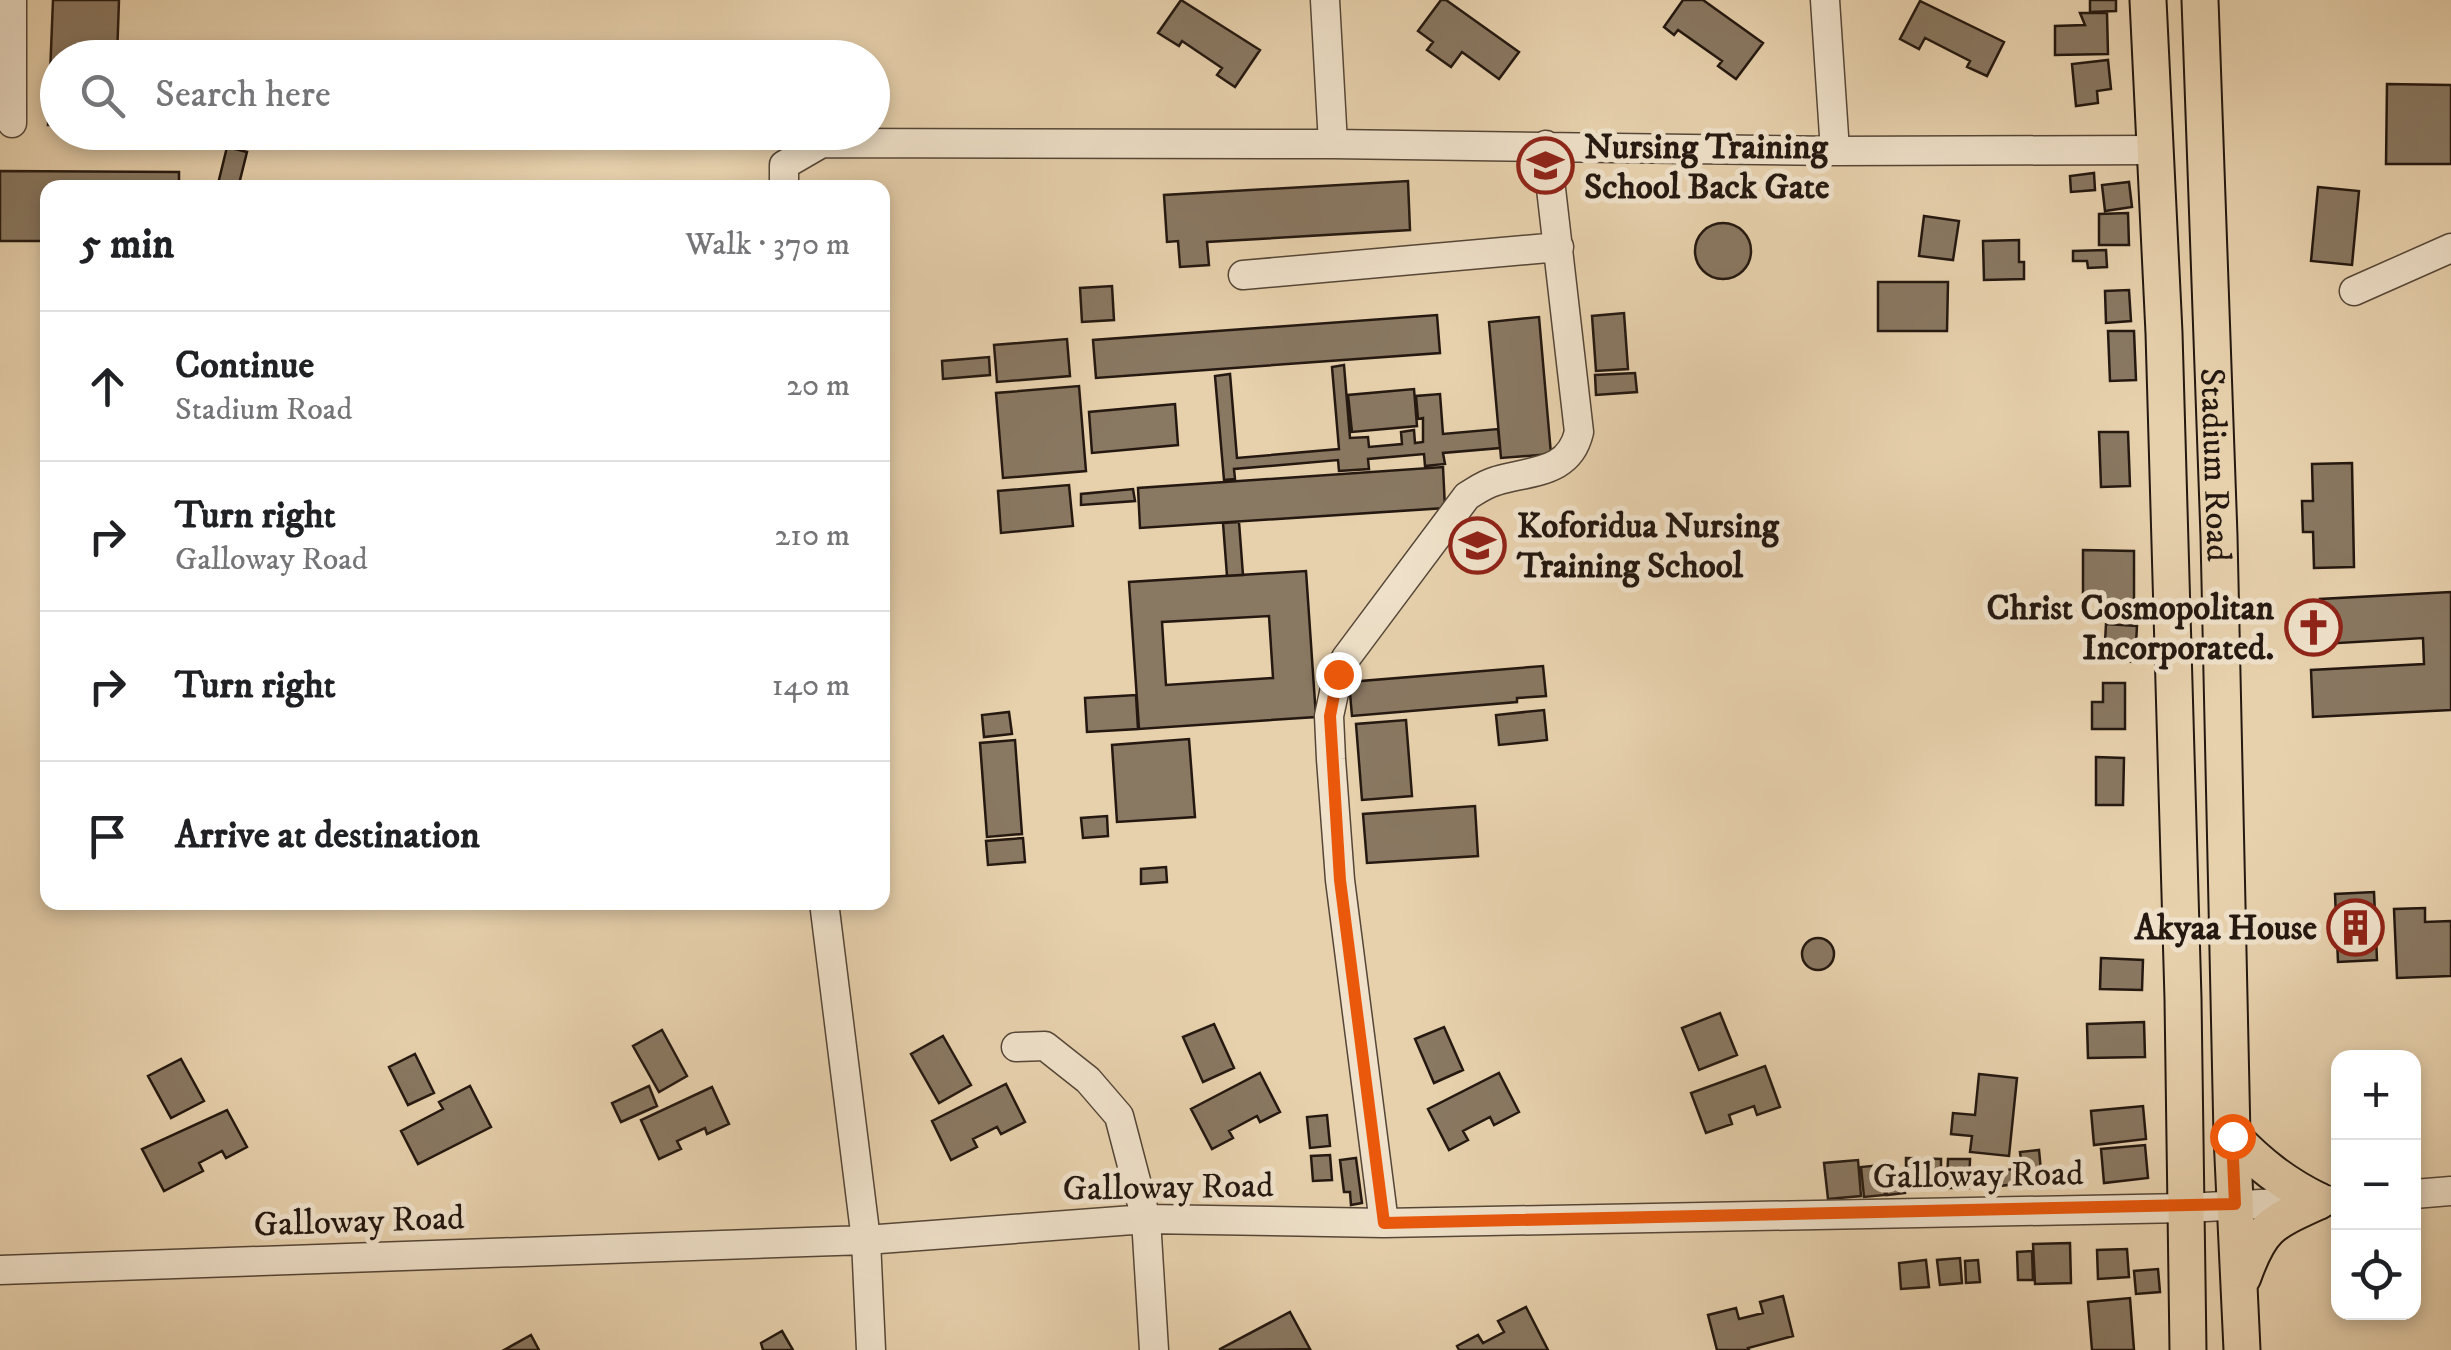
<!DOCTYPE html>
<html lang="en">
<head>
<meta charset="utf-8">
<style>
  :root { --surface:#fff; --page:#f2f2f2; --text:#202124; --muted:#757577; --line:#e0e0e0 }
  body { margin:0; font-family:"IM FELL DW Pica",serif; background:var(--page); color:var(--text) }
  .controls { position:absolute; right:30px; bottom:30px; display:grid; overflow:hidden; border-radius:20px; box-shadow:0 5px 15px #0003 }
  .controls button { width:90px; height:90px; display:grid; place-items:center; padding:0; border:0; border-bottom:2px solid var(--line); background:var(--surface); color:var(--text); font:50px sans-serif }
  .stop { position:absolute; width:30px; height:30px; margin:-22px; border:8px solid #ea580c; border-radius:50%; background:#fff }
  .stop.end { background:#ea580c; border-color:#fff; box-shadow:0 2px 10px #0008 }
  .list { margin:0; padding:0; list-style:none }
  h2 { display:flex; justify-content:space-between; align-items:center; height:130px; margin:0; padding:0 40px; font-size:42px }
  h2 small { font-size:32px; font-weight:400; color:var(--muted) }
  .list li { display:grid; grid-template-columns:65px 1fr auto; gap:30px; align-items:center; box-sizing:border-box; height:150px; padding:0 40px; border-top:2px solid var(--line) }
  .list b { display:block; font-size:38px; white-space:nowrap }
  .list p { margin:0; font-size:32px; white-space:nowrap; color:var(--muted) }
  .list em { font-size:32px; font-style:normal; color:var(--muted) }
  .icon { flex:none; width:55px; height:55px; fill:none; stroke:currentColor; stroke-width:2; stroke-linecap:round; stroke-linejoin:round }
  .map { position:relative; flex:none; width:2451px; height:1350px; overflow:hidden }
  .search { position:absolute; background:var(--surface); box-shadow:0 5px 15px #0003; left:40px; top:40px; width:850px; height:110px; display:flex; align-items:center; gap:25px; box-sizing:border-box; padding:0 35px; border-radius:55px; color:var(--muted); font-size:38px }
  .panel { position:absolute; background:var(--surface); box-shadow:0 5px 15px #0003; left:40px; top:180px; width:850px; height:730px; border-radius:20px }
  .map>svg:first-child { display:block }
</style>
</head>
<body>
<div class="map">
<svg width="2451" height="1350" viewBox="0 0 2451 1350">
  <rect width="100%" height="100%" fill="#e7d1ad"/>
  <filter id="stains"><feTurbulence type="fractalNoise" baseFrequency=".002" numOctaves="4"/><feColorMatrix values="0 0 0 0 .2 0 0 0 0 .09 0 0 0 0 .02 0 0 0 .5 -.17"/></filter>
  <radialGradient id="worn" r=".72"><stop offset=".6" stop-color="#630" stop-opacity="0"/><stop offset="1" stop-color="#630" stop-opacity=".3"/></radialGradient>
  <path fill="#897862" stroke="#241810" stroke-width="2.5" fill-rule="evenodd" d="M53 0H119L117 58H58V125H48Z
    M1181 0 1260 50 1235 87 1217 75 1222 68 1182 41 1179 46 1158 33Z
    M1441 0H1446L1519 52 1499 79 1462 52 1451 67 1427 50 1433 42 1418 31Z
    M1683 0H1703L1763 43 1736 79 1718 66 1722 61 1678 30 1674 35 1664 27Z
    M2090 0H2116V11L2090 12Z
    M1920 1 2004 42 1987 76 1967 67 1970 61 1925 38 1919 49 1900 39Z
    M2080 13H2107L2108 54 2055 55V26L2085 25Z
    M2108 60 2111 89 2097 91 2098 103 2076 106 2072 64Z
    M2387 84 2451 85V164H2386Z
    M227 147 247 152 238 188H217Z
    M0 171 179 172V188H48V241H0Z
    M2094 173 2095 190 2071 192 2070 176Z
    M1408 181 1410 230 1207 242 1209 265 1180 267 1178 241 1167 242 1164 195Z
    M2129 182 2132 207 2105 211 2102 185Z
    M2318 187 2359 191 2352 265 2311 261Z
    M2128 213 2129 245H2099V214Z
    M1924 216 1959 221 1953 260 1919 256Z
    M1695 251a28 28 0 1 1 56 0a28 28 0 1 1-56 0Z
    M2019 240V262H2024V279L1984 280 1983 241Z
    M2106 250 2107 267 2088 268 2087 261H2073V251Z
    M1878 282H1948L1947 331H1878Z
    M1112 286 1114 320 1082 322 1080 288Z
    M2129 290 2131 321 2106 323 2105 291Z
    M1624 313 1628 369 1596 371 1592 316Z
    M1437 315 1440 353 1096 378 1093 340Z
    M1539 317 1551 454 1501 458 1489 322Z
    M2108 331H2134L2136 380 2110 381Z
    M1067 339 1070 376 997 382 994 345Z
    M989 357 990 375 943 379 942 361Z
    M1344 365 1350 438 1368 437 1369 447 1402 444 1401 432 1414 430 1415 443 1423 442V418L1418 419 1416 396 1440 394 1443 434 1498 429 1500 448 1443 453 1445 464 1425 466 1424 454 1368 459 1369 469 1339 471 1338 460 1234 469 1235 479 1224 480 1215 376 1230 374 1237 458 1339 449 1332 367Z
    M1635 373 1637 392 1596 395 1595 375Z
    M1079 386 1086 471 1003 478 996 393Z
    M1414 389 1417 426 1352 432 1348 395Z
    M1175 404 1178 445 1092 453 1089 412Z
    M2099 432H2128L2130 486 2101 487Z
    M2352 463 2354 567 2314 568 2313 532H2303L2302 501H2313L2312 464Z
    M1443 467 1445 508 1140 528 1138 488Z
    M1069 485 1073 526 1001 533 998 491Z
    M1133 489 1135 501 1081 505V494Z
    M1239 522 1243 575 1227 576 1223 523Z
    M2083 550 2134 551V602L2083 601Z
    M1306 571 1316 717 1139 729 1129 582ZM1269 616 1273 678 1166 685 1162 622Z
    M2451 592V710L2313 717 2311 670 2424 664 2423 638 2322 644 2320 599Z
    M2106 624 2137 626 2135 662 2104 660Z
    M1543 666 1546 696 1517 698V702L1352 716 1349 682Z
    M2103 683H2125V729H2092V702H2103Z
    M1136 695 1138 729 1087 732 1085 698Z
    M1544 710 1547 740 1499 745 1496 715Z
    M1009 712 1012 734 984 737 982 715Z
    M1406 720 1412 796 1362 800 1356 724Z
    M1189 739 1195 817 1117 822 1112 745Z
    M1015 740 1022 834 987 837 980 743Z
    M2096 757 2124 758 2123 805H2096Z
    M1475 806 1478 856 1367 863 1363 814Z
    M1107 816 1108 836 1083 838 1081 818Z
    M1023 838 1025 862 988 865 986 841Z
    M1166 867 1167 882 1141 884V869Z
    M2374 892 2377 960 2338 962 2335 894Z
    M2425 908V922L2451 921V976L2397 978 2394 909Z
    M1802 954a16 16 0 1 1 32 0a16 16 0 1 1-32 0Z
    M2101 958 2143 960 2142 990 2100 989Z
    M1720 1013 1737 1055 1699 1070 1682 1028Z
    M2144 1022 2145 1057 2088 1058 2087 1024Z
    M1214 1024 1234 1068 1203 1082 1183 1037Z
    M1444 1027 1463 1070 1434 1083 1415 1039Z
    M662 1030 687 1076 659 1092 633 1046Z
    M943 1036 971 1085 939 1103 911 1054Z
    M415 1054 434 1093 408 1105 389 1067Z
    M181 1059 204 1101 171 1118 148 1076Z
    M1765 1066 1780 1107 1757 1115 1754 1106 1729 1115 1732 1124 1706 1133 1691 1093Z
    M1260 1073 1280 1112 1260 1122 1257 1116 1229 1131 1233 1138 1212 1149 1191 1109Z
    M1499 1073 1519 1112 1494 1125 1490 1117 1463 1131 1468 1140 1449 1150 1428 1109Z
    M1979 1074 2017 1078 2009 1156 1970 1152 1972 1136 1951 1134 1953 1113 1975 1115Z
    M1006 1084 1025 1122 1001 1134 997 1127 973 1139 977 1147 951 1160 932 1121Z
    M470 1086 491 1127 418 1164 401 1131 443 1109 439 1102Z
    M649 1086 657 1106 621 1122 612 1103Z
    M712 1087 729 1124 707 1134 705 1128 677 1141 681 1149 659 1159 641 1120Z
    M2143 1106 2146 1139 2094 1145 2091 1111Z
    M227 1110 247 1147 226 1158 222 1151 199 1163 203 1171 164 1191 142 1149Z
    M1327 1115 1330 1146 1310 1148 1307 1117Z
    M2145 1145 2148 1178 2104 1183 2101 1149Z
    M2039 1150 2042 1181 1999 1186 1998 1171 2022 1168 2020 1152Z
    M1330 1155 1332 1180 1313 1181 1311 1156Z
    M1356 1158 1362 1203 1351 1205 1350 1192H1344L1340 1160Z
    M1906 1158 1941 1159V1188H1906Z
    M1948 1159H1970L1969 1188H1947Z
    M1858 1160 1861 1196 1828 1199 1824 1163Z
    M1881 1165 1885 1195 1864 1197 1861 1167Z
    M1902 1173 1905 1193 1887 1195 1885 1175Z
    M2070 1243 2071 1283 2035 1284 2033 1244Z
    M2127 1249 2129 1277 2098 1279 2097 1250Z
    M2032 1251 2033 1280H2018L2017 1252Z
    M1960 1258 1962 1283 1940 1285 1937 1260Z
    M1926 1260 1929 1287 1901 1289 1899 1263Z
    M1978 1260 1980 1282 1966 1283 1965 1261Z
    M2158 1269 2160 1292 2136 1294 2134 1271Z
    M1783 1296 1793 1336 1748 1348 1749 1350H1717L1708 1315 1736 1308 1739 1319 1763 1313 1760 1302Z
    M2130 1298 2134 1350H2092L2088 1302Z
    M1526 1307 1548 1350H1459L1457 1346 1478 1335 1483 1343 1504 1332 1498 1321Z
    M1290 1312 1310 1349 1220 1350V1349Z
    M782 1331 793 1350H763L761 1343Z
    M531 1335 539 1350H504Z"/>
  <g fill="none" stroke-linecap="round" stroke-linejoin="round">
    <defs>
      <path id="minor" d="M1325 0 1333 144 1835 151 2153 150
        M1825 0 1835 151
        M12 123V0
        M784 188V165L822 143 1333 144
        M1243 275 1559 247
        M2354 291 2451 248
        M824 902 866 1240 871 1350
        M1016 1047 1045 1046 1088 1080 1119 1116 1146 1219 1154 1350
        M2414 1194 2451 1191
        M1384 1223 1340 880 1331 759 1329 716 1338 674 1346 658 1467 496C1477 490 1485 484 1496 481 1532 470 1569 474 1579 432L1546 145
        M0 1270 866 1240 1146 1219 1384 1223 2186 1208 2338 1200"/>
      <g id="major">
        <path d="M2148 0 2164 333 2183 999 2188 1350"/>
        <path id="s1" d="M2200 0 2219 536 2232 1136 2242 1350"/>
        <path d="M2232 1136C2259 1164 2284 1184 2319 1201"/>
        <path d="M2243 1277C2261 1226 2271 1223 2319 1201"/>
      </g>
    </defs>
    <use href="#minor" stroke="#554637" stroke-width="31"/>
    <use href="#major" stroke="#241810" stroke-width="39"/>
    <use href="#minor" stroke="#efe1ca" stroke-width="28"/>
    <use href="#major" stroke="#e7d1ad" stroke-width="35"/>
  </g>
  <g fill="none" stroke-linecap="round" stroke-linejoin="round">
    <path stroke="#ea580c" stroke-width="12" d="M1338 674 1330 716 1340 880 1384 1223 2235 1204 2232 1136"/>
  </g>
  <defs>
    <symbol id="school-ring" viewBox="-11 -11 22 22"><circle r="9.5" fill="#efe1ca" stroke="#8f2418" stroke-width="1.5"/><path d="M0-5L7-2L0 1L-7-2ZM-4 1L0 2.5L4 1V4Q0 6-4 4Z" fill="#8f2418"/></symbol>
    <symbol id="church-ring" viewBox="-11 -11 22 22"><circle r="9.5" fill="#efe1ca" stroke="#8f2418" stroke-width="1.5"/><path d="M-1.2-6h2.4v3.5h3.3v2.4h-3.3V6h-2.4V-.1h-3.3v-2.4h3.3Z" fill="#8f2418"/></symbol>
    <symbol id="building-ring" viewBox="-11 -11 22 22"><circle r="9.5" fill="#efe1ca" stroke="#8f2418" stroke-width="1.5"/><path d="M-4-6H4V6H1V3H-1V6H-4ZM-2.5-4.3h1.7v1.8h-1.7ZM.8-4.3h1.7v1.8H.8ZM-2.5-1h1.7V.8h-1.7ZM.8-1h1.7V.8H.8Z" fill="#8f2418"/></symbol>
  </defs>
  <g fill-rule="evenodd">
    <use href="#school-ring" x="1514" y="134" width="63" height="63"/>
    <use href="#school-ring" x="1446" y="514" width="63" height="63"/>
    <use href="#church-ring" x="2282" y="596" width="63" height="63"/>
    <use href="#building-ring" x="2324" y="896" width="63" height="63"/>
  </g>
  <g text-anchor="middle" stroke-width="10" stroke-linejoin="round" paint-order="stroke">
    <g font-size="35" font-weight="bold" fill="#241810" stroke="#efe1ca" text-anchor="start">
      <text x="1584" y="158">Nursing Training<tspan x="1584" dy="40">School Back Gate</tspan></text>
      <text x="1517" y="537">Koforidua Nursing<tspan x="1517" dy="40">Training School</tspan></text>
      <text x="2274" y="619" text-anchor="end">Christ Cosmopolitan<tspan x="2274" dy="40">Incorporated.</tspan></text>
      <text x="2317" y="939" text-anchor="end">Akyaa House</text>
    </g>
    <g font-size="35" fill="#241810" stroke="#efe1ca">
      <text dy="12" stroke="none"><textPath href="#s1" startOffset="465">Stadium Road</textPath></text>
      <text transform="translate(1978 1174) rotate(-1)" y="12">Galloway Road</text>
      <text transform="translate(1168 1186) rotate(-1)" y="12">Galloway Road</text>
      <text transform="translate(359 1220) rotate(-2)" y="12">Galloway Road</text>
    </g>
  </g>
  <rect width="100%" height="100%" filter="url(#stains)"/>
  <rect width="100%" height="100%" fill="url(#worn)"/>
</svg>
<div class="controls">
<button>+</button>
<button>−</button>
<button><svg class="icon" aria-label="locate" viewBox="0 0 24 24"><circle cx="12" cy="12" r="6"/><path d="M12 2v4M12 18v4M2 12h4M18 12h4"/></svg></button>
</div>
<div class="stop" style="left:2232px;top:1136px"></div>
<div class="stop end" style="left:1338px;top:674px"></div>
<div class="search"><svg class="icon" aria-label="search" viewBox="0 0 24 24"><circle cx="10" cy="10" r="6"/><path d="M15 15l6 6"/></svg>Search here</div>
<section class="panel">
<h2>5 min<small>Walk · 370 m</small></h2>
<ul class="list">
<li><svg class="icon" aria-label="ahead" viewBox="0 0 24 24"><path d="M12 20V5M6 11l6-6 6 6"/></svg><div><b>Continue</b><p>Stadium Road</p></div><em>20 m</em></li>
<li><svg class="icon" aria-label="right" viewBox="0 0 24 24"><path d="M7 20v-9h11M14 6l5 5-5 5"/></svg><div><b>Turn right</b><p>Galloway Road</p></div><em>210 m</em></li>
<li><svg class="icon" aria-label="right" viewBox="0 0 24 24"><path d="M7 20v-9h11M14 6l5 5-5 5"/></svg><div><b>Turn right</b></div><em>140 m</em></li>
<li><svg class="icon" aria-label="arrive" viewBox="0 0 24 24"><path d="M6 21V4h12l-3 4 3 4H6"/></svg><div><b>Arrive at destination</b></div></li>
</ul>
</section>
</div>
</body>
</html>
